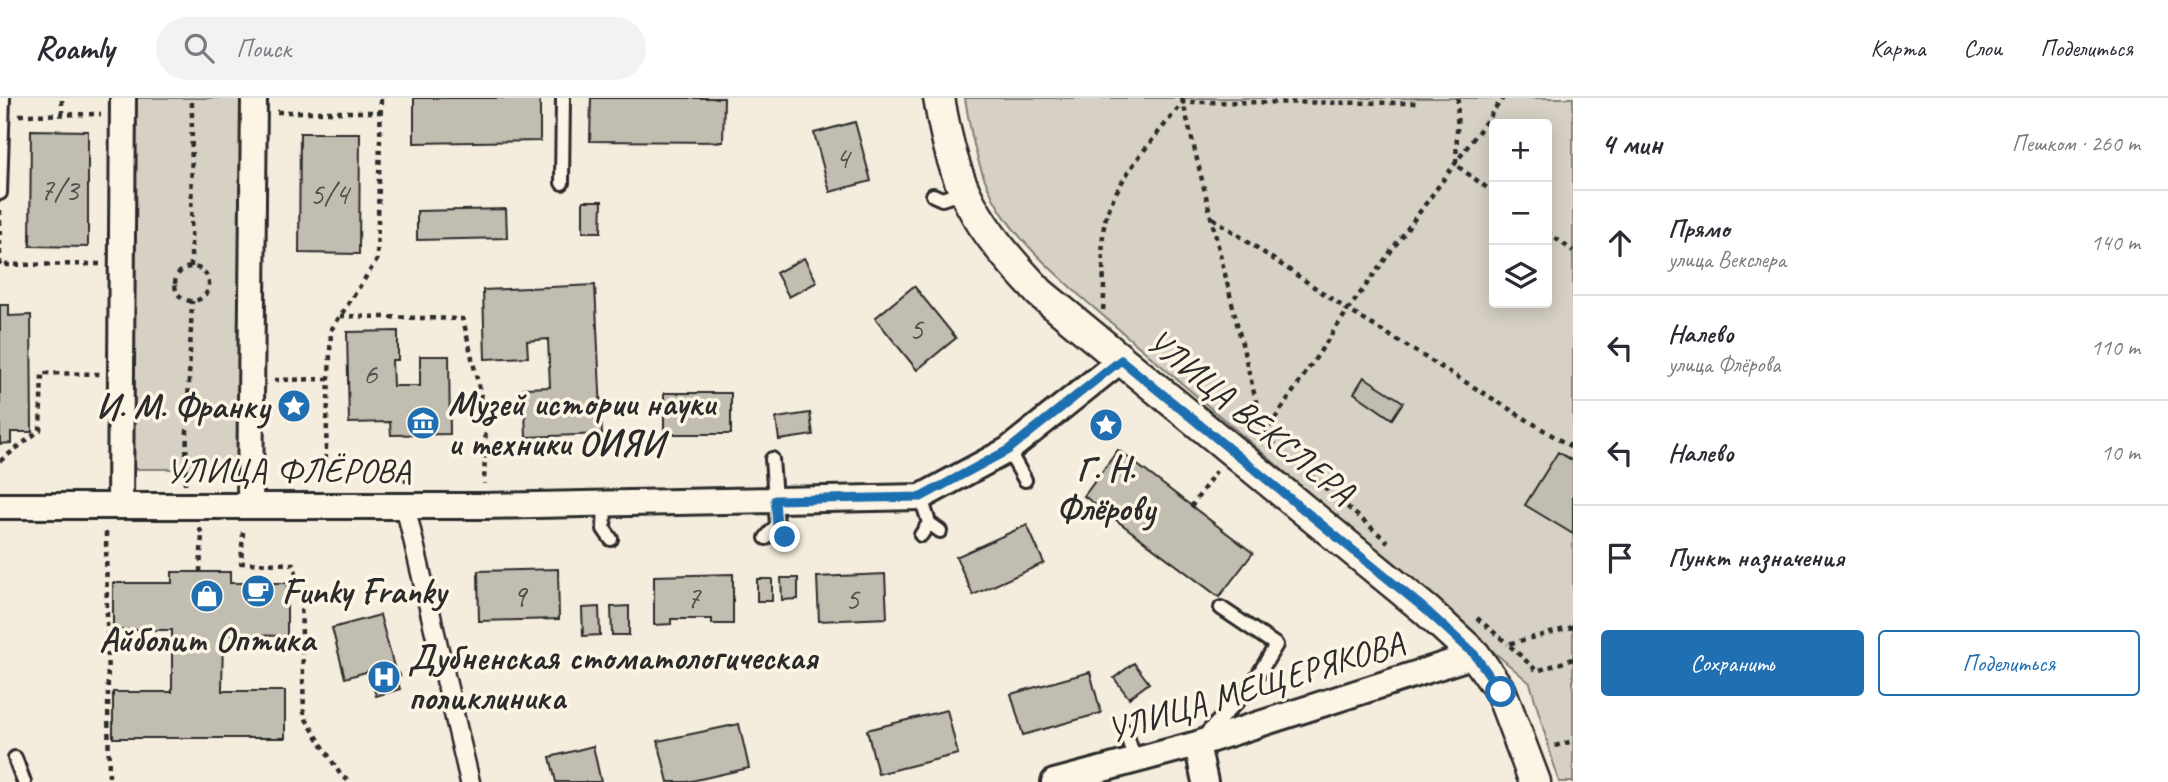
<!DOCTYPE html>
<html lang="ru">
<head>
<meta charset="utf-8">
<style>
  :root { --surface:#fff; --page:#f2f2f3; --text:#2b2b33; --muted:#7c7c81; --line:#e1e1e2; --accent:#1f6fb2 }
  body { margin:0; font-family:Caveat,sans-serif; background:var(--page); color:var(--text) }
  .controls { position:absolute; right:21px; top:21px; display:grid; overflow:hidden; border-radius:7px; box-shadow:0 4px 18px #0003 }
  .controls button { width:63px; height:63px; display:grid; place-items:center; padding:0; border:0; border-bottom:2px solid var(--line); background:var(--surface); color:var(--text); font:35px sans-serif }
  .stop { position:absolute; width:21px; height:21px; margin:-16px; border:5px solid #1f6fb2; border-radius:50%; background:#fff }
  .stop.end { background:#1f6fb2; border-color:#fff; box-shadow:0 2px 7px #0008 }
  .list { margin:0; padding:0; list-style:none }
  h2 { display:flex; justify-content:space-between; align-items:center; height:91px; margin:0; padding:0 28px; font-size:30px }
  h2 small { font-size:23px; font-weight:400; color:var(--muted) }
  .list li { display:grid; grid-template-columns:46px 1fr auto; gap:21px; align-items:center; box-sizing:border-box; height:105px; padding:0 28px; border-top:2px solid var(--line) }
  .list b { display:block; font-size:26px; white-space:nowrap }
  .list p { margin:0; font-size:23px; white-space:nowrap; color:var(--muted) }
  .list em { font-size:23px; font-style:normal; color:var(--muted) }
  .actions { display:flex; gap:14px; padding:21px 28px }
  .actions a { flex:1; padding:16px 0; border:2px solid var(--accent); border-radius:7px; text-align:center; font-size:24px; color:var(--accent) }
  .actions .main { background:var(--accent); color:#fff }
  .icon { flex:none; width:38px; height:38px; fill:none; stroke:currentColor; stroke-width:2; stroke-linecap:round; stroke-linejoin:round }
  .map { position:relative; flex:none; width:1573px; height:684px; overflow:hidden }
  header { display:flex; align-items:center; gap:42px; box-sizing:border-box; height:98px; padding:0 35px; background:var(--surface); border-bottom:2px solid var(--line) }
  header strong { font-size:33px }
  nav { display:flex; gap:38px; margin-inline-start:auto; font-size:24px }
  .search { width:490px; height:63px; background:var(--page); display:flex; align-items:center; gap:18px; box-sizing:border-box; padding:0 24px; border-radius:38px; color:var(--muted); font-size:26px }
  main { display:flex }
  aside { flex:1; background:var(--surface) }
  .map>svg:first-child { display:block }
</style>
</head>
<body>
<header>
<strong>Roamly</strong>
<div class="search"><svg class="icon" aria-label="search" viewBox="0 0 24 24"><circle cx="10" cy="10" r="6"/><path d="M15 15l6 6"/></svg>Поиск</div>
<nav><a>Карта</a><a>Слои</a><a>Поделиться</a></nav>
</header>
<main>
<div class="map">
<svg width="1573" height="684" viewBox="0 0 1573 684">
  <rect width="100%" height="100%" fill="#f4edde"/>
  <filter id="ink" filterUnits="userSpaceOnUse"><feTurbulence type="fractalNoise" baseFrequency=".0143" numOctaves="2"/><feDisplacementMap in="SourceGraphic" scale="14" xChannelSelector="R" yChannelSelector="G"/><feConvolveMatrix kernelMatrix="1 2 1 2 8 2 1 2 1" color-interpolation-filters="sRGB"/></filter>
  <g filter="url(#ink)">
    <path fill="#d6d1c4" stroke="#807e78" stroke-width="2" fill-rule="evenodd" d="M134 0H244L242 371H132Z
      M965 0H1573V684H1559L1530 585 1079 197C1004 128 981 104 965 0ZM1494 26H1547V205H1494Z"/>
    <path fill="#c2bdb1" stroke="#2b2b2b" stroke-width="2" d="M414 0H540V43L414 45Z
      M591 0H724L723 44 590 43Z
      M855 24 871 83 830 94 814 35Z
      M31 32 88 33V149L30 148Z
      M300 35H360L359 156 299 155Z
      M583 103H602L601 134H583Z
      M506 111 507 140 417 142V113Z
      M804 160 817 184 789 199 776 175Z
      M595 187 602 336 526 339 524 290 550 289 548 241 527 243 528 259 485 261 483 192Z
      M914 188 956 240 917 272 875 220Z
      M0 207H9V218L31 217 32 334H11V345L0 346Z
      M398 233V262H392L393 288H420V258H449L450 336 391 337 390 324 349 325 347 234Z
      M1364 279 1403 304 1392 321 1354 295Z
      M664 295H731V336H664Z
      M810 315 813 337 779 342 776 320Z
      M1118 352 1253 455 1219 499 1084 398Z
      M1558 354 1573 363V436L1525 407Z
      M1027 427 1044 465 973 497 956 459Z
      M558 471 559 521 479 523 478 473Z
      M172 474H230V485H287V538L223 537 222 593H285V640H113V594H172V532H113V485H172Z
      M733 476V526H712V521H671V526L654 527V478Z
      M885 476 887 520 819 523 817 479Z
      M781 480H798V501L782 502Z
      M757 481H772V503H757Z
      M629 508V537H612L611 509Z
      M599 509 600 537 583 538 582 510Z
      M380 517 400 591 376 598 369 573 345 580 332 530Z
      M1134 565 1149 585 1129 600 1114 580Z
      M1090 574 1101 615 1023 637 1011 596Z
      M947 612 958 656 878 676 867 632Z
      M739 626 749 670 687 684H668L658 643Z
      M593 648 601 684H556L550 659Z"/>
    <g fill="none" stroke-linecap="round" stroke-linejoin="round">
      <defs>
        <path id="service" d="M562 85 563 0
          M0 95 3 0
          M933 97 942 101 963 94
          M1008 352 1025 382
          M772 361 777 427 785 439
          M921 399 929 425 940 433
          M605 405 604 431 611 441
          M921 437 929 425
          M766 440 777 427
          M1125 632 1135 662
          M1203 639 1251 589 1276 547 1221 510
          M15 660 24 684"/>
        <path id="pedestrian" d="M405 407 470 684"/>
        <path id="minor" d="M250 406 254 0
          M120 407 123 0
          M0 408H484L921 399 1008 352 1121 262
          M1197 646 1205 684
          M1054 684 1197 646 1475 557"/>
        <path id="tertiary" d="M939 0C955 94 975 126 1040 195L1426 512 1475 557 1501 594 1535 684"/>
      </defs>
      <use href="#service" stroke="#2b2b2b" stroke-width="18"/>
      <use href="#pedestrian" stroke="#2b2b2b" stroke-width="23"/>
      <use href="#minor" stroke="#2b2b2b" stroke-width="30"/>
      <use href="#tertiary" stroke="#2b2b2b" stroke-width="35"/>
      <path stroke="#2b2b2b" stroke-width="4.5" stroke-dasharray="5 5" stroke-linecap="butt" d="M1182 0 1264 336
        M1458 0 1456 67 1494 95
        M277 14H381
        M19 17 101 16
        M62 17V0
        M0 112V167L101 166
        M1213 120 1348 212 1573 350
        M1547 134 1573 153
        M191 169 192 0
        M175 186a17 17 0 1 1 34 0a17 17 0 1 1-34 0Z
        M1103 212C1106 187 1101 162 1103 137 1105 91 1156 39 1183 4L1416 5V0
        M340 218 463 221 486 320 484 386
        M274 282 329 281
        M1264 337 1348 212 1503 0
        M1264 337 1388 444
        M0 363 40 332 42 275 101 276
        M325 372 331 232 377 162 381 0
        M406 385V372
        M185 386 192 203
        M1191 409 1216 373
        M199 430 202 435 200 474
        M106 434 109 684
        M243 434 241 465 294 466 301 499 304 618 340 676 350 684
        M1477 520 1508 546
        M1573 529 1508 546 1537 573 1573 561
        M396 578 425 568
        M1555 648 1573 643"/>
      <use href="#service" stroke="#fcf5e5" stroke-width="12"/>
      <use href="#pedestrian" stroke="#fcf5e5" stroke-width="18"/>
      <use href="#minor" stroke="#fcf5e5" stroke-width="24"/>
      <use href="#tertiary" stroke="#fcf5e5" stroke-width="30"/>
    </g>
  </g>
  <g fill="none" stroke-linecap="round" stroke-linejoin="round" filter="url(#ink)">
    <path stroke="#1f6fb2" stroke-width="9" d="M785 439 777 427 775 402 921 399 1008 352 1121 262 1426 512 1475 557 1501 594"/>
  </g>
  <defs>
    <symbol id="sight-disc" viewBox="-11 -11 22 22"><circle r="9.5" fill="#1f6fb2" stroke="#fcf5e5"/><path d="M0-6L1.8-2.2L6-1.7L2.9 1.2L3.7 5.4L0 3.3L-3.7 5.4L-2.9 1.2L-6-1.7L-1.8-2.2Z" fill="#fff"/></symbol>
    <symbol id="museum-disc" viewBox="-11 -11 22 22"><circle r="9.5" fill="#1f6fb2" stroke="#fcf5e5"/><path d="M0-6L6-3V-2H-6V-3ZM-5-1h2V3h-2ZM-1-1h2V3h-2ZM3-1h2V3H3ZM-6 4H6V6H-6Z" fill="#fff"/></symbol>
    <symbol id="cafe-disc" viewBox="-11 -11 22 22"><circle r="9.5" fill="#1f6fb2" stroke="#fcf5e5"/><path d="M-5.5-4.5H6V0H3Q3 3.5 0 3.5H-2.5Q-5.5 3.5-5.5 0ZM3-3.2v2h1.7v-2ZM-6 4.5H4V6H-6Z" fill="#fff"/></symbol>
    <symbol id="shop-disc" viewBox="-11 -11 22 22"><circle r="9.5" fill="#1f6fb2" stroke="#fcf5e5"/><path d="M-5-2.5h2.3a2.7 3.5 0 0 1 5.4 0H5L5.5 6h-11ZM-1.5-2.5h3a1.5 2.3 0 0 0-3 0Z" fill="#fff"/></symbol>
    <symbol id="hospital-disc" viewBox="-11 -11 22 22"><circle r="9.5" fill="#1f6fb2" stroke="#fcf5e5"/><path d="M-5-5h3v3.5h4V-5h3V5h-3V1.5h-4V5h-3Z" fill="#fff"/></symbol>
  </defs>
  <g fill-rule="evenodd">
    <use href="#sight-disc" x="275" y="289" width="38" height="38"/>
    <use href="#museum-disc" x="404" y="306" width="38" height="38"/>
    <use href="#sight-disc" x="1087" y="308" width="38" height="38"/>
    <use href="#cafe-disc" x="239" y="474" width="38" height="38"/>
    <use href="#shop-disc" x="188" y="479" width="38" height="38"/>
    <use href="#hospital-disc" x="365" y="560" width="38" height="38"/>
  </g>
  <g text-anchor="middle" stroke-width="7" stroke-linejoin="round" paint-order="stroke">
    <g font-size="32" fill="#51504c">
      <text x="842" y="70">4</text>
      <text x="59" y="102">7/3</text>
      <text x="329" y="106">5/4</text>
      <text x="916" y="241">5</text>
      <text x="370" y="286">6</text>
      <text x="519" y="508">9</text>
      <text x="693" y="510">7</text>
      <text x="852" y="511">5</text>
    </g>
    <g font-size="35" font-weight="bold" fill="#2b2b2b" stroke="#fcf5e5" text-anchor="start">
      <text x="448" y="317">Музей истории науки<tspan x="448" dy="40">и техники ОИЯИ</tspan></text>
      <text x="270" y="320" text-anchor="end">И. М. Франку</text>
      <text x="1106" y="382" text-anchor="middle">Г. Н.<tspan x="1106" dy="40">Флёрову</tspan></text>
      <text x="282" y="505">Funky Franky</text>
      <text x="207" y="553" text-anchor="middle">Айболит Оптика</text>
      <text x="408" y="571">Дубненская стоматологическая<tspan x="408" dy="40">поликлиника</tspan></text>
    </g>
    <g font-size="35" fill="#2b2b2b" stroke="#fcf5e5">
      <text transform="translate(1251 318) rotate(39)" y="12">УЛИЦА ВЕКСЛЕРА</text>
      <text x="288" y="384">УЛИЦА ФЛЁРОВА</text>
      <text transform="translate(1255 588) rotate(-17)" y="12">УЛИЦА МЕЩЕРЯКОВА</text>
    </g>
  </g>
</svg>
<div class="controls">
<button>+</button>
<button>−</button>
<button><svg class="icon" aria-label="layers" viewBox="0 0 24 24"><path d="M12 4l9 5-9 5-9-5zM3 14l9 5 9-5"/></svg></button>
</div>
<div class="stop" style="left:1501px;top:594px"></div>
<div class="stop end" style="left:785px;top:439px"></div>
</div>
<aside>
<h2>4 мин<small>Пешком · 260 m</small></h2>
<ul class="list">
<li><svg class="icon" aria-label="ahead" viewBox="0 0 24 24"><path d="M12 20V5M6 11l6-6 6 6"/></svg><div><b>Прямо</b><p>улица Векслера</p></div><em>140 m</em></li>
<li><svg class="icon" aria-label="left" viewBox="0 0 24 24"><path d="M17 20v-9H6M10 6l-5 5 5 5"/></svg><div><b>Налево</b><p>улица Флёрова</p></div><em>110 m</em></li>
<li><svg class="icon" aria-label="left" viewBox="0 0 24 24"><path d="M17 20v-9H6M10 6l-5 5 5 5"/></svg><div><b>Налево</b></div><em>10 m</em></li>
<li><svg class="icon" aria-label="arrive" viewBox="0 0 24 24"><path d="M6 21V4h12l-3 4 3 4H6"/></svg><div><b>Пункт назначения</b></div></li>
</ul>
<div class="actions"><a class="main">Сохранить</a><a>Поделиться</a></div>
</aside>
</main>
</body>
</html>
